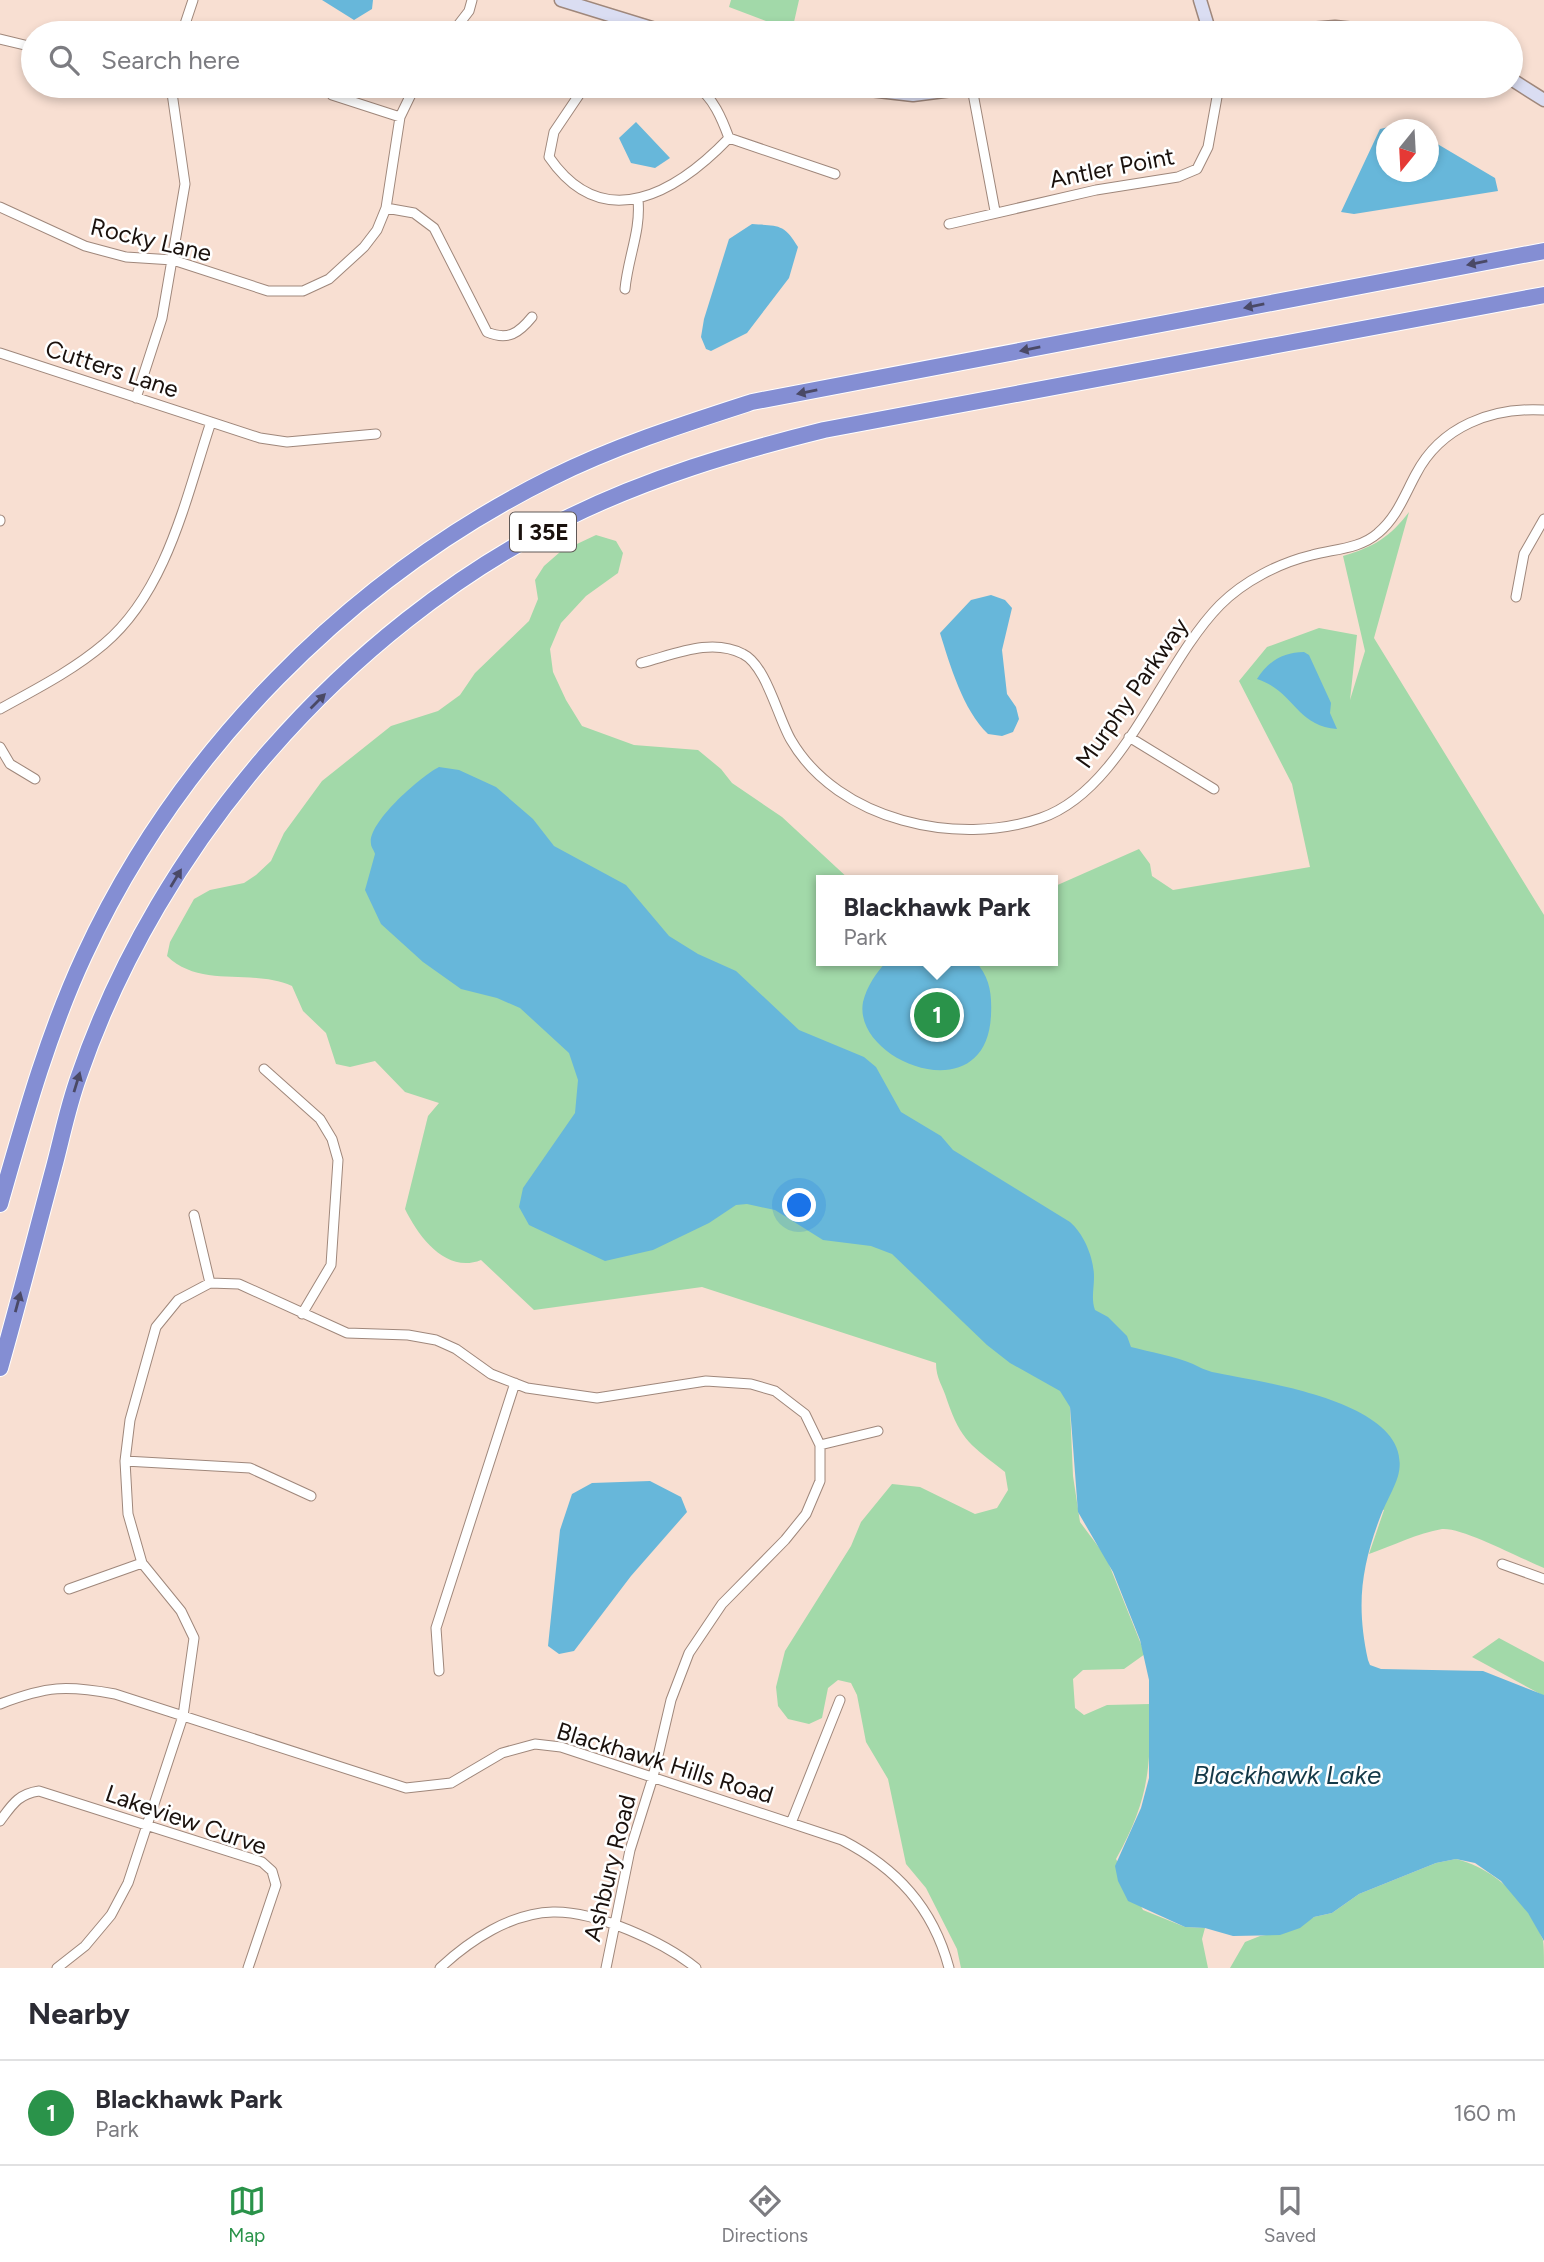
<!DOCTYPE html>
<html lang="en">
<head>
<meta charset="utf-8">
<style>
  :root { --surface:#fff; --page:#f7f7f7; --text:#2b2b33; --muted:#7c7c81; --line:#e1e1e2; --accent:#2a934a }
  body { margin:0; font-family:Figtree,sans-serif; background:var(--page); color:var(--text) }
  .compass { position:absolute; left:1376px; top:119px; width:63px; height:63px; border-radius:50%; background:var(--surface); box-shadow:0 4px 10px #0003; rotate:198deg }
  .you { position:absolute; left:800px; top:1206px; width:24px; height:24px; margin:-18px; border:5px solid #fff; border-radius:50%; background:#1a73e8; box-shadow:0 0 0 10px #1a73e833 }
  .badge { display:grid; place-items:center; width:46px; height:46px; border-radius:50%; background:var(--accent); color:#fff; font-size:23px; font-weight:700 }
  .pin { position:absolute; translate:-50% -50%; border:4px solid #fff; box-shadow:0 2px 7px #0006 }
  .popup { position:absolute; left:816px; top:875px; width:242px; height:91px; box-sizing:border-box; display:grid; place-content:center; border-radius:0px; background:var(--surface); filter:drop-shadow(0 2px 5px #0005); font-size:23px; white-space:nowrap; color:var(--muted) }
  .popup b { font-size:26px; color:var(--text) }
  .popup::after { content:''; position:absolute; left:50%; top:100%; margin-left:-14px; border:14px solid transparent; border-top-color:var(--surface) }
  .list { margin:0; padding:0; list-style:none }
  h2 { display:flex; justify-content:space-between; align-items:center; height:91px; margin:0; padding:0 28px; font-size:30px }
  h2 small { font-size:23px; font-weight:400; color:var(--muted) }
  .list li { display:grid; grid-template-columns:46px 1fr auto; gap:21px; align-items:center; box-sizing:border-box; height:105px; padding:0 28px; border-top:2px solid var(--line) }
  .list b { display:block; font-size:26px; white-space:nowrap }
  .list p { margin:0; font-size:23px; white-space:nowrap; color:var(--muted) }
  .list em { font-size:23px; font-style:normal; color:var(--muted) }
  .icon { flex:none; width:38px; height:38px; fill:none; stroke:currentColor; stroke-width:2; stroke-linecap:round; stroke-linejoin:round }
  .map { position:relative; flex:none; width:1544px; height:1968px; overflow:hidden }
  .search { position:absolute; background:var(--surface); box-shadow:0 4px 10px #0003; left:21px; right:21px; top:21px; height:77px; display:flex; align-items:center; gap:18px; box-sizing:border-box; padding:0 24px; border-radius:38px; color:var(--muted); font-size:26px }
  .sheet { height:196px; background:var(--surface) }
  nav { display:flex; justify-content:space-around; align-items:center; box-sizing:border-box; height:98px; border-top:2px solid var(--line); background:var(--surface); font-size:19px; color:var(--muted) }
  nav a { display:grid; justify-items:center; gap:4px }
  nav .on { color:var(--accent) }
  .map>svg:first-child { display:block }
</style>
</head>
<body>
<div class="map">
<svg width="1544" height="1968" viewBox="0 0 1544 1968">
  <rect width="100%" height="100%" fill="#f8dfd2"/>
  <path fill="#a2d9a9" d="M731 0H799L794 22 787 29 729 7Z
    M1409 512 1374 638 1544 915V1568C1523 1560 1463 1527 1442 1529 1418 1533 1392 1546 1369 1554L1384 1510 1070 1407 1073 1476 1080 1522 1106 1557 1145 1654 1124 1669 1083 1670 1073 1679 1075 1708 1084 1715 1107 1705 1150 1704C1151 1769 1148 1802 1116 1859L1143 1910 1185 1927 1205 1928 1202 1939 1208 1968H961L957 1949 926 1888 906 1864 888 1779 866 1742 857 1695 851 1683 838 1680 828 1688 822 1718 809 1724 788 1719 778 1706 776 1687 785 1651 851 1546 861 1522 892 1484 920 1487 975 1514 997 1508 1008 1490 1005 1472C972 1446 961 1441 947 1400 943 1386 936 1379 936 1363L702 1287 534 1310 481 1260C447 1274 419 1238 405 1209L428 1116 439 1103 405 1092 375 1061 350 1067 336 1064 326 1033 303 1011 292 986C251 968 201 989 167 956L170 942 194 899 210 890 244 883 256 875 271 861 284 833 322 781 391 726 438 711 460 695 475 673 529 621 538 599 535 580 544 566 560 552 596 535 616 541 623 553 618 573 586 596 561 623 550 649 553 672 566 700 582 726 634 745 698 750 721 769 732 783 782 817 850 880H822V961H1052L1053 887 1139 849 1150 864 1152 876 1173 890 1310 867 1292 784 1239 681 1267 647 1319 628 1357 635 1350 700 1365 651 1343 556C1374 547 1390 537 1409 512Z
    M1499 1638 1544 1662V1696L1472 1657Z
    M1456 1859C1497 1869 1527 1902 1543 1940 1544 1947 1544 1960 1544 1968H1230L1245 1942 1260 1936 1290 1931 1314 1917 1332 1913 1359 1894 1436 1863Z"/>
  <path fill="#67b7da" d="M322 0H373L372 9 354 20Z
    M636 122 670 158 655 168 631 163 619 138Z
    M1393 126 1412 129 1386 130V172H1428L1429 139 1495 178 1498 191 1354 214 1341 212 1380 129Z
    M752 224C778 226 784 223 798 247L789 278 747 333 711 351 706 349 701 337 704 319 729 239Z
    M991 595 1005 600 1012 608 1002 650 1007 694 1016 707 1019 719 1013 732 1002 736 988 734C963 710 950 665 940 633L971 600Z
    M1304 652 1309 655 1331 703 1330 713 1337 729C1296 726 1294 691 1257 679 1268 661 1284 652 1304 652Z
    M439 767 459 770 496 787 533 819 554 846 626 885 669 936 698 954 736 971 799 1030 864 1057 876 1067 901 1112 941 1136 953 1150 1070 1222C1084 1234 1094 1258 1094 1277 1094 1289 1091 1299 1095 1310L1108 1317 1127 1336 1131 1347C1150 1352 1175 1356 1193 1364 1199 1367 1205 1370 1212 1372 1258 1382 1418 1401 1398 1476 1394 1489 1386 1502 1381 1515 1361 1567 1356 1605 1368 1660L1370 1665 1381 1669 1483 1671 1544 1695V1941L1528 1913 1501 1881 1475 1863 1456 1859 1436 1863 1359 1894 1332 1913 1314 1917 1300 1928 1280 1935 1233 1936 1205 1928 1185 1927 1128 1901 1118 1881 1115 1866 1141 1808 1149 1778V1680L1140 1640 1113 1572 1078 1512 1070 1407 1060 1391 1010 1363 987 1345 892 1254 871 1246 823 1240 775 1210 747 1204 736 1205 709 1223 653 1250 605 1261 529 1225 519 1207 523 1188 575 1113 578 1080 569 1053 520 1008 497 998 461 989 423 962 381 924 365 890 375 854C374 850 371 847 371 844 367 823 421 776 439 767Z
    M887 961H975C990 977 992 994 991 1015 987 1114 852 1061 863 1002 867 986 876 973 887 961Z
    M650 1481 681 1497 687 1512 631 1576 574 1651 559 1654 548 1646 560 1530 572 1494 592 1483Z"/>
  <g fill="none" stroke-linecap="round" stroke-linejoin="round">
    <defs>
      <path id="street" d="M182 33 193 0
        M452 33 469 11 472 0
        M0 39 33 47
        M585 86 554 132 549 157C604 237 678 191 729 138 722 119 713 97 696 86
        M972 88 995 211
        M332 95 400 117
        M729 138 835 174
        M0 207 85 246 126 257 173 260 268 291H303L329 279 364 247 377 230 386 208 400 117 415 86
        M386 208 414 213 434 228 487 332C508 341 519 333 532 317
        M949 224 1096 190 1178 177 1197 169 1208 147 1219 86
        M625 289C628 257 641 231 638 200
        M0 353 260 438 287 442 376 434
        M136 398 162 318 185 184 171 86
        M0 521V520
        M1516 597 1524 554 1544 519
        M641 663C673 655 711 637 743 654 766 665 778 718 791 740 838 821 958 847 1041 818 1123 790 1161 665 1220 605 1244 581 1279 563 1312 555 1334 549 1360 549 1378 533 1397 517 1404 496 1416 474 1441 426 1492 407 1544 410
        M0 709C36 689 72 671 104 644 167 591 186 497 211 422
        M1129 737 1214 789
        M0 747 10 764 35 779
        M264 1069 320 1119 332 1139 338 1160 331 1265 302 1314
        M194 1215 210 1283
        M820 1445 878 1431
        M125 1461 250 1468 311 1496
        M1502 1564 1544 1579
        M69 1589 142 1563
        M439 1671 436 1628 515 1383
        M0 1704C47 1686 66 1685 115 1694L406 1788 451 1783 502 1753 535 1744 561 1747 842 1840C896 1868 933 1907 949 1968
        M0 1821C12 1805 18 1794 39 1791L262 1862 272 1871 276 1885 248 1968
        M791 1823 840 1700
        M57 1968 85 1946 111 1915 128 1883 183 1716 194 1638 181 1611 142 1563 128 1514 125 1461 130 1420 156 1327 178 1300 210 1283 239 1284 347 1333 408 1335 436 1340 456 1349 491 1374 527 1388 597 1398 706 1381 751 1384 775 1391 805 1414 820 1445V1481L806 1514 785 1540 722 1604 689 1653 671 1700 653 1777 630 1850 606 1968
        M440 1968C470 1940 511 1913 553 1912 596 1911 664 1942 696 1968"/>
      <path id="secondary" d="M561 0 668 33
        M1200 0 1210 33
        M1260 33 1335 27 1393 33
        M1511 79 1544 100
        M835 86 913 95 983 86"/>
      <path id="highway" d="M0 1204C24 1120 47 1036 84 956 178 752 350 578 551 478 615 446 684 424 752 402L1544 251
        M0 1368C19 1301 36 1234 54 1167 62 1137 68 1106 79 1076 159 843 344 629 565 519 648 478 735 452 824 430L1544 295"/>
    </defs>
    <use href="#street" stroke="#9f877b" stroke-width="11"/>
    <use href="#secondary" stroke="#9f877b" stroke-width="15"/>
    <use href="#highway" stroke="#fff" stroke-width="18"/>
    <use href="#street" stroke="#fff" stroke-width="9"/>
    <use href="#secondary" stroke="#daddf2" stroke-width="12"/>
    <use href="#highway" stroke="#848ed3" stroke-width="16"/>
  </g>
  <defs><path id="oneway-solid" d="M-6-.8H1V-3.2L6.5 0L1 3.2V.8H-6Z" transform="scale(1.75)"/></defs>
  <g fill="#4a4966">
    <use href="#oneway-solid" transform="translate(1477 263) rotate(169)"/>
    <use href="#oneway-solid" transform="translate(1254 306) rotate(169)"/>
    <use href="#oneway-solid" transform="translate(1030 349) rotate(169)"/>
    <use href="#oneway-solid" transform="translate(807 392) rotate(169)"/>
    <use href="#oneway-solid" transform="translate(318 701) rotate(-45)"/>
    <use href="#oneway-solid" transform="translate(176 878) rotate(-59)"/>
    <use href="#oneway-solid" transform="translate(77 1082) rotate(-73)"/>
    <use href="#oneway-solid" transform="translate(18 1302) rotate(-75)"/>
  </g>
  <g text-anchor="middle" stroke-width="5" stroke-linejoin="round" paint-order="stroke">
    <rect fill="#fff" stroke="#5f5856" stroke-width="2" x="510" y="512.5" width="66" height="39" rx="5"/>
    <g font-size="23" font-weight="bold" fill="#1a110d">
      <text x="543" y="540">I 35E</text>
    </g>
    <g font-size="24" fill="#1a110d" stroke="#fff">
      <text transform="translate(1112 168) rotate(-11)" y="8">Antler Point</text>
      <text transform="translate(151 240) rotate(13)" y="8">Rocky Lane</text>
      <text transform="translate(112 369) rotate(18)" y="8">Cutters Lane</text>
      <text transform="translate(1132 693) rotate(-55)" y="8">Murphy Parkway</text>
      <text transform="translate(665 1763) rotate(17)" y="8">Blackhawk Hills Road</text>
      <text transform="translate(186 1820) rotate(19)" y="8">Lakeview Curve</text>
      <text transform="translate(610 1868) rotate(-76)" y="8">Ashbury Road</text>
    </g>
    <g font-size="26" font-style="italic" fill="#143948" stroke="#fff">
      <text x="1287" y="1784">Blackhawk Lake</text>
    </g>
  </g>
</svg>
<svg class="compass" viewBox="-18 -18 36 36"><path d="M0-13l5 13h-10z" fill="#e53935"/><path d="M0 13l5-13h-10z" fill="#7c7c81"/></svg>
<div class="you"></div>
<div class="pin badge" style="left:937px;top:1015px">1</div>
<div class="popup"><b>Blackhawk Park</b>Park</div>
<div class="search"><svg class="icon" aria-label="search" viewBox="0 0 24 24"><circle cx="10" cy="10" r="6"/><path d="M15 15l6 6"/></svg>Search here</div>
</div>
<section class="sheet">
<h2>Nearby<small></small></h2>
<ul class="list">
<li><span class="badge">1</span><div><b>Blackhawk Park</b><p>Park</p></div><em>160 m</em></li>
</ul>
</section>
<nav>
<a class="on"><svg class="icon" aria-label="map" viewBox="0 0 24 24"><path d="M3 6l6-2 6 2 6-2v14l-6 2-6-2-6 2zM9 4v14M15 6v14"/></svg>Map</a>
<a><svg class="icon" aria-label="directions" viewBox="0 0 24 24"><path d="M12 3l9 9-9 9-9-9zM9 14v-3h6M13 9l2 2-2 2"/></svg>Directions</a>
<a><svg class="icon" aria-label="saved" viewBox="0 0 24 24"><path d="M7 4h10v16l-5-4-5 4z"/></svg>Saved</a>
</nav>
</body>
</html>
